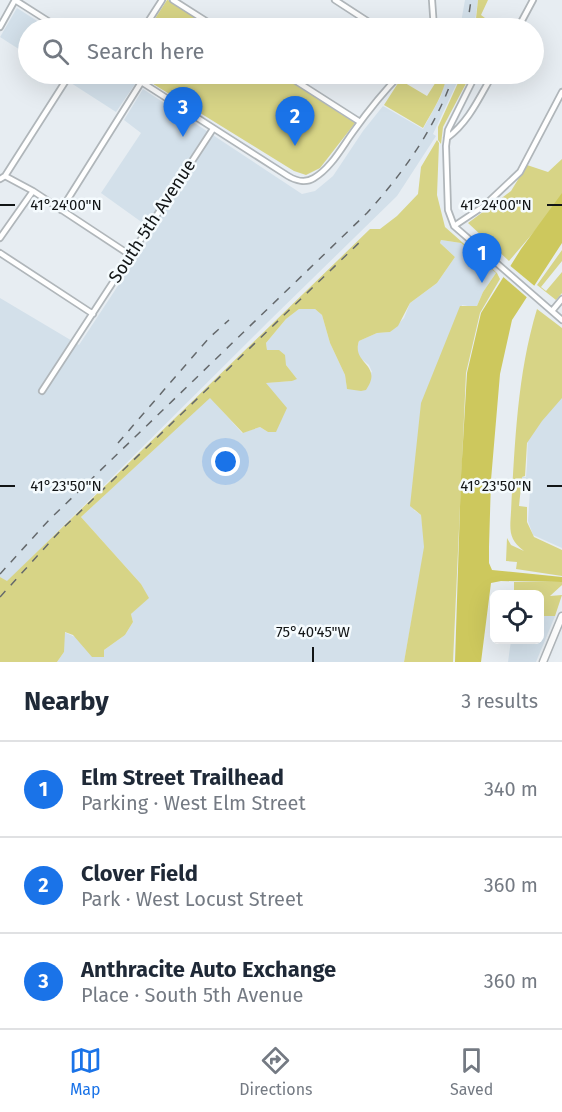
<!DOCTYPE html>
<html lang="en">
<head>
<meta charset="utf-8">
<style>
  :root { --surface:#fff; --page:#f2f2f3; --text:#1f2937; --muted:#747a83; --line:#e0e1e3; --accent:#1a73e8 }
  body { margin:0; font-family:"Fira Sans",sans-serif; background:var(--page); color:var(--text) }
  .controls { position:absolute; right:18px; bottom:18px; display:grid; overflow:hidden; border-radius:9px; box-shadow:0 6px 24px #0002 }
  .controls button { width:54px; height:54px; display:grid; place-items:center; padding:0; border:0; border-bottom:2px solid var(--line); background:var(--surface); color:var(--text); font:30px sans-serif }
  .you { position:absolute; left:226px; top:462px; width:21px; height:21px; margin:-15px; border:4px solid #fff; border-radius:50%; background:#1a73e8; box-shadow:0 0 0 9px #1a73e833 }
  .badge { display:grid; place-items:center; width:39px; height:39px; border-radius:50%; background:var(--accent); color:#fff; font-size:20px; font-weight:700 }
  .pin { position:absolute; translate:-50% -50px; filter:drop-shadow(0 2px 3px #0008) }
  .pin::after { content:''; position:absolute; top:32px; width:21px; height:18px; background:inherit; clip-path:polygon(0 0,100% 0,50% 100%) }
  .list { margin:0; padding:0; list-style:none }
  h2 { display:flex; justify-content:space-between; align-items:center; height:78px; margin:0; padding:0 24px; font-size:26px }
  h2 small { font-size:20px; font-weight:400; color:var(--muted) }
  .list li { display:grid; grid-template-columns:39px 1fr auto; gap:18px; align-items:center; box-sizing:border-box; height:96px; padding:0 24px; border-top:2px solid var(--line) }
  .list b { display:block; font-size:22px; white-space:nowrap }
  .list p { margin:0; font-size:20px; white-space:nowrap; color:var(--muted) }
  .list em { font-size:20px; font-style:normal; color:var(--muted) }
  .icon { flex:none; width:33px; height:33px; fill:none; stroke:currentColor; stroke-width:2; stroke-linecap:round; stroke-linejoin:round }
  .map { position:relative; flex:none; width:562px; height:662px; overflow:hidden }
  .search { position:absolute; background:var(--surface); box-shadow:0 6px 24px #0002; left:18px; right:18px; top:18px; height:66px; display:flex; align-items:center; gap:15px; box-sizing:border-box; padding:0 21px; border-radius:33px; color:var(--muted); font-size:22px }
  .sheet { height:366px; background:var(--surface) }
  nav { display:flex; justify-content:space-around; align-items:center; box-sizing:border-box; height:84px; border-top:2px solid var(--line); background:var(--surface); font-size:16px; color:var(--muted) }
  nav a { display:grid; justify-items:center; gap:3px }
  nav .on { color:var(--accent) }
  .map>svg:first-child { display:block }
</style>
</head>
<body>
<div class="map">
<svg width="562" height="662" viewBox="0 0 562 662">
  <rect width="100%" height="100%" fill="#e7edf2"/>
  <path fill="#d3e0ea" d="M465 0H478L474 28H460Z
    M17 8 48 28H28V55L0 37Z
    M57 74H119L135 84 116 112Z
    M447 74H461L433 134 436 136 397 196 267 323 7 582 0 577V298L79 345 154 231 101 193 141 133 124 120 143 89 302 194 315 191 333 176 363 131 383 106 423 129 441 96Z
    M441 240 461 243 496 273 483 292 477 306 474 307 462 305 414 510 421 515 425 547 404 662H57L64 652V632L104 650 125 635 133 622 131 614 148 598 141 584 81 517 210 397 242 433 260 427 268 432 265 383 292 381 296 378 286 365 267 350 266 343 286 319 299 309H315L322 315 330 343 345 375 347 388 372 372 369 365 359 357 357 349 359 341 377 333 390 332 404 318 410 303 437 283 455 257 440 243Z
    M562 331V548L533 535 528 521 530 490H521L522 477H526L527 465 529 388Z
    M540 616H555L536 662H508L511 640H540Z"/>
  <path fill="#d7d486" d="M167 0H168L211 28H149Z
    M478 0H488L481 15 493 24 491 28H475Z
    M137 74H279L355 123 320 168 306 175 294 171Z
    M441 74H447C444 94 433 110 423 128L384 105 400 80 427 96Z
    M462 74H471L443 127 441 144 438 140V127Z
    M437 140 439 143 437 195 445 227 497 273 500 279 480 313 466 373 453 662H404L424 547 421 515 410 506 421 403 460 306H477L483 292 496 273 461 243 441 240 440 243 455 257 437 283 410 303 398 326 390 332 377 333 359 341C351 364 384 364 366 390L361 391 347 389 345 375 330 343 322 315 315 309H299L286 319 266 343 267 350H279L285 355 286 365 297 379 292 381 266 383 287 408 276 432H268L260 427 243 433 210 398 81 517 141 584 149 598 131 614 133 622 125 635 104 650V657H92L73 635 65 632 64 652 57 662H0V577L7 581 370 229H380L397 216 418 194 421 167Z
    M562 159V199L509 261 468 223 511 191 527 165 548 172Z
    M562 250V261L541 287 546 291 562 272V293L556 300 537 285Z
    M537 309 562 328V398L542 421 527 443 525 476 522 477 519 506 527 507V522L534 537 562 550V576L516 569 517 562 506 561 507 538 511 545 524 551C508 539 510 530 511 512 515 444 517 375 537 309Z
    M514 582H562V585L550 596 562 595 555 616H540V594H503L504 591 514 592Z"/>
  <path fill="#cdc85d" d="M562 193V243L512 320 500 374 491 480 489 547V563L492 570 562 577V582L501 581 491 583 481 662H455L461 476 467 373 481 313 521 249Z"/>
  <path fill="#e7edf2" d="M508 264 537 288 530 300 501 275Z"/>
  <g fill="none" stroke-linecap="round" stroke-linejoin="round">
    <defs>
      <path id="minor" d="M173 0 217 28
        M335 0 378 28
        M432 0 434 28
        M0 27 15 0 59 28
        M144 28 162 0
        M518 28 533 0
        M129 74 288 176C296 181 306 183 314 178 331 168 342 147 353 132 368 111 384 91 401 74
        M285 74 360 122
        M476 74 448 130 446 146 448 210 454 226 562 320
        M447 138C469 122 480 96 493 74
        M5 176 33 191 130 255
        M0 179 5 176 65 82
        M61 210 142 81
        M454 226 484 206 520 172 562 92
        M0 238 33 191
        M0 253 93 314
        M552 311 562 299
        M42 391 213 129"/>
      <path id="tertiary" d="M543 662 562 616"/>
    </defs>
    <use href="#minor" stroke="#b0b6ba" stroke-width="8"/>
    <use href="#tertiary" stroke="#b0b6ba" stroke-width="9"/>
    <use href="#minor" stroke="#fff" stroke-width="4.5"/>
    <use href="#tertiary" stroke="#fff" stroke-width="6"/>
    <path stroke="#65696c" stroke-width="1.5" stroke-dasharray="8 8" stroke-linecap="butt" d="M467 28 471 0
      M118 443 209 338 229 320
      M0 574 49 520 367 213C404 172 436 127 454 74
      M0 597 60 531 363 239"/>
  </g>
  <path fill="none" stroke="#121516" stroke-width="2" d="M0 205H15M547 205H562M0 486H15M547 486H562M313 647V662"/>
  <g text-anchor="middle" stroke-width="5" stroke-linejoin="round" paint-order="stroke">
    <g font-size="18" fill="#121516" stroke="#f5fbfe">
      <text transform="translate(152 221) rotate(-57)" y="6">South 5th Avenue</text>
    </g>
  </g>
  <g font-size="15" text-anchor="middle" fill="#121516" stroke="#f5fbfe" stroke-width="5" stroke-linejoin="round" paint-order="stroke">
    <text x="66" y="210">41°24'00"N</text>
    <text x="496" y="210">41°24'00"N</text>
    <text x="66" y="491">41°23'50"N</text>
    <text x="496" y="491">41°23'50"N</text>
    <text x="313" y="637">75°40'45"W</text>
  </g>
</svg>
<div class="controls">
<button><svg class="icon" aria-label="locate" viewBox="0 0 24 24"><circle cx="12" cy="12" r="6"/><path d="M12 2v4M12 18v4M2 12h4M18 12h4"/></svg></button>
</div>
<div class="you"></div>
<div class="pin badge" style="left:482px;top:283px">1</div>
<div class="pin badge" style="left:295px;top:146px">2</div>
<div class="pin badge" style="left:183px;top:137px">3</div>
<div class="search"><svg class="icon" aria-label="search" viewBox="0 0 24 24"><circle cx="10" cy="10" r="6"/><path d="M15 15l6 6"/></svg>Search here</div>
</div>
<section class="sheet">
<h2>Nearby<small>3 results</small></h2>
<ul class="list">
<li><span class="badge">1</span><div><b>Elm Street Trailhead</b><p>Parking · West Elm Street</p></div><em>340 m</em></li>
<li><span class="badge">2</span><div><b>Clover Field</b><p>Park · West Locust Street</p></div><em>360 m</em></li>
<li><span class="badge">3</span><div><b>Anthracite Auto Exchange</b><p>Place · South 5th Avenue</p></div><em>360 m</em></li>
</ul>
</section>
<nav>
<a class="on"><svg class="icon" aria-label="map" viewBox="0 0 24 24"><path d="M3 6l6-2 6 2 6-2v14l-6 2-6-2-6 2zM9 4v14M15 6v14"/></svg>Map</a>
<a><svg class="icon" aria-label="directions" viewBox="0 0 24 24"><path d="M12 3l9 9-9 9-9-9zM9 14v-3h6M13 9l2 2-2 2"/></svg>Directions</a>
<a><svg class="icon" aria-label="saved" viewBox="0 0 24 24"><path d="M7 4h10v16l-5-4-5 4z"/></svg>Saved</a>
</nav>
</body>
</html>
